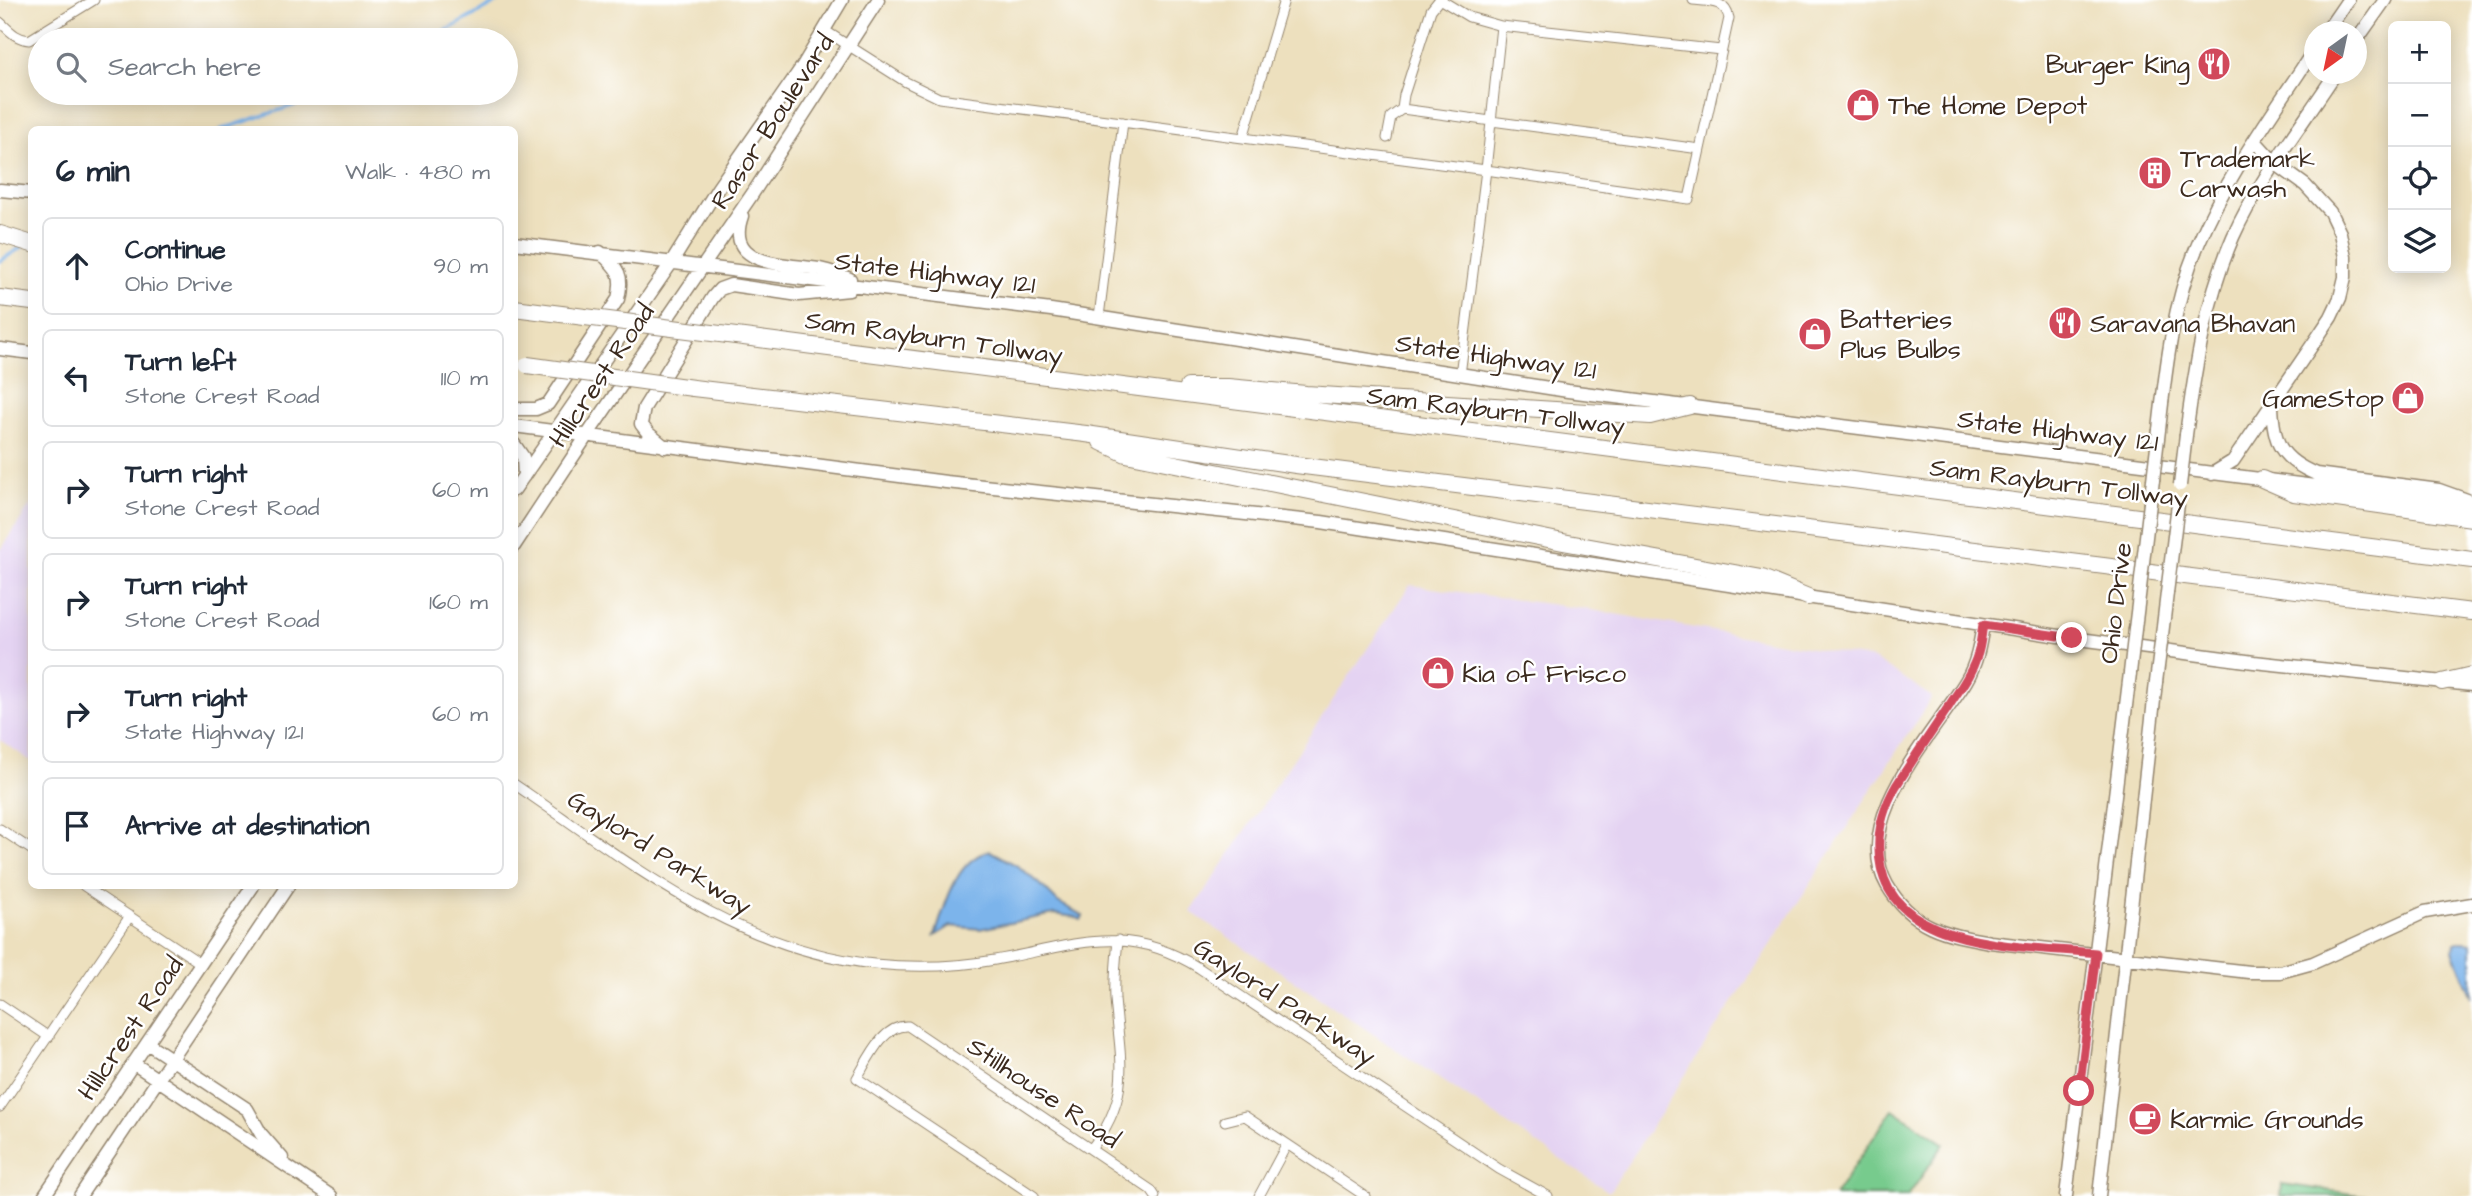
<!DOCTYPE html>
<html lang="en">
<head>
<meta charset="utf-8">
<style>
  :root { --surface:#fff; --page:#f6f6f7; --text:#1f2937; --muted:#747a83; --line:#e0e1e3 }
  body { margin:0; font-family:"Architects Daughter",sans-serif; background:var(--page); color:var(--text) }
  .controls { position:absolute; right:21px; top:21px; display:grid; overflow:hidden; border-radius:10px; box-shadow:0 4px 18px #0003 }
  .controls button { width:63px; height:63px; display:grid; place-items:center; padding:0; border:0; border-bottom:2px solid var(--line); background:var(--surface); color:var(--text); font:35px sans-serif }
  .compass { position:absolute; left:2304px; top:21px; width:63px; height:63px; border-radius:50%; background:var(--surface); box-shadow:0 4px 18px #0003; rotate:213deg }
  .stop { position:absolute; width:21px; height:21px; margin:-16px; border:5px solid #d1495b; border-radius:50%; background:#fff }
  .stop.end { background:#d1495b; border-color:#fff; box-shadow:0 2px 7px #0008 }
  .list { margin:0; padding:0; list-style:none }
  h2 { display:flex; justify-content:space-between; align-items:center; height:91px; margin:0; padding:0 28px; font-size:30px }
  h2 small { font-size:23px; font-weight:400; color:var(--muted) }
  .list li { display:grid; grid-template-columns:46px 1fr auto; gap:21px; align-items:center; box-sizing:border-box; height:98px; margin:0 14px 14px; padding:0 14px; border:2px solid var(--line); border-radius:10px }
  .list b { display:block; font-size:26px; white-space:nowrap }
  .list p { margin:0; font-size:23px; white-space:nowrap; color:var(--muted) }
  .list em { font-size:23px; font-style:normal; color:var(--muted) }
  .icon { flex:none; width:38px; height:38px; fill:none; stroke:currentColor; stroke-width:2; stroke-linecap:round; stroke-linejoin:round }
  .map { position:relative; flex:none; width:2472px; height:1196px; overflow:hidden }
  .search { position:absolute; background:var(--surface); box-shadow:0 4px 18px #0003; left:28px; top:28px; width:490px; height:77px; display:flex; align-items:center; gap:18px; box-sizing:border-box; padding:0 24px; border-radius:38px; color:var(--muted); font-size:26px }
  .panel { position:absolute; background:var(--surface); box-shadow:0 4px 18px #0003; left:28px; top:126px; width:490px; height:763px; border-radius:10px }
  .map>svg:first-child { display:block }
</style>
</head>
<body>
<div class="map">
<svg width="2472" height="1196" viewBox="0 0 2472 1196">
  <rect width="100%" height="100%" fill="#fff"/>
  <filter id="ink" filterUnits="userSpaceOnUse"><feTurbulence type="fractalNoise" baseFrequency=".0143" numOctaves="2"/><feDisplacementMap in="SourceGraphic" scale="14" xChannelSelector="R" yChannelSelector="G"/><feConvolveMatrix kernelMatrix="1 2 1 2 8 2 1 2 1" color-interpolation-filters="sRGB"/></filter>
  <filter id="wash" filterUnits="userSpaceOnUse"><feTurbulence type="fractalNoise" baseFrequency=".00686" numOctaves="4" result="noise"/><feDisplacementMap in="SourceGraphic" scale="28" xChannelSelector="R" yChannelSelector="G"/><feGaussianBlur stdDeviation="1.57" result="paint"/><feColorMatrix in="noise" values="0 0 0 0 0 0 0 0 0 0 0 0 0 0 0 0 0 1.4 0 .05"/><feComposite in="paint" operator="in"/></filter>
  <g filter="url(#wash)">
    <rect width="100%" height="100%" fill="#ede0be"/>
    <path fill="#e4d3f2" d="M31 504V761L0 740V551Z
      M1410 585 1591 610 1874 659 1932 697 1609 1192 1191 912Z"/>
    <path fill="#77cb8d" stroke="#597a56" stroke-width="2" d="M1893 1109 1944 1144 1908 1196H1834Z
      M2282 1184 2367 1196H2281Z"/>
    <path fill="#7bb4eb" stroke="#5b6f84" stroke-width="2" d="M990 851 1016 865 1039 883 1058 902 1083 916 1081 920 1075 917 1054 914 980 929 951 926 935 936C945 906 955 859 990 851Z
      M2462 942 2472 943V997L2453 951 2454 944Z"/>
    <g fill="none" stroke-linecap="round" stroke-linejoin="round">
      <path stroke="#7bb4eb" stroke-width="3.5" d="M429 40 502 0
        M220 130 331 93
        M0 261 22 247"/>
    </g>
  </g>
  <g filter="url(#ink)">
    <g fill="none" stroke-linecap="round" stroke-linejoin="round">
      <defs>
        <path id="street" d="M1441 0 1469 17 1501 26
          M1693 0C1710 2 1725 0 1729 18L1689 199 1486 170 1501 26 1721 50
          M0 22C9 30 16 39 29 40L94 0
          M824 30 906 82 939 98 1486 170 1460 375
          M1402 109 1700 149
          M1243 138 1284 0
          M1387 138 1391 117 1402 109 1404 95 1431 10 1439 0
          M1099 317 1123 122
          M514 784C628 861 732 949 874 964 914 968 955 967 995 960 1075 946 1122 921 1199 968L1499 1169 1548 1196
          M0 829 32 850
          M84 886 200 963
          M0 1004 49 1037
          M0 1107 130 916
          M1225 1121 1245 1116 1365 1196
          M1091 1149C1133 1096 1120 1060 1115 999 1114 979 1116 959 1118 940
          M1034 1196 857 1078C868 1060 883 1024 908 1026L1151 1190 1155 1196
          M1259 1196 1287 1144"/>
        <path id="secondary" d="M2326 32 2348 0
          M2356 41 2385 0
          M0 190 32 193
          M742 216C723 270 793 263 824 270 833 272 842 276 850 279
          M514 243 1051 310 1568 391 2472 506
          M0 349 32 353
          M2272 405C2273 442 2280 459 2316 474L2439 490 2467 500
          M514 409H536L548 404 618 299C624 274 618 269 600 252
          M514 426 946 482 1321 522 2072 638 2254 662 2472 685
          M2159 430C2166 366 2173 302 2199 242 2228 173 2274 112 2314 50
          M2186 435C2195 367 2206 300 2233 237 2259 179 2301 126 2335 74
          M514 444 523 457 524 476
          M665 447 648 433 641 424 644 408 713 297 720 289 731 285 799 295 849 290
          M2212 474 2233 461 2315 341 2331 317 2340 298 2345 277V257L2340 233 2330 212 2305 185 2276 164 2255 141
          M514 490 672 262 718 188 802 67 842 0
          M2150 503 2153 480
          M514 546 586 437 751 196 878 0
          M1983 625C1980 644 1977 663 1966 681 1934 734 1850 820 1887 885 1912 928 1945 934 1990 942L2249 972H2280L2313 963 2425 912 2472 904
          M2135 629 2140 588
          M2162 635 2167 593
          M147 1043 247 1109 261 1134 282 1158
          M133 1063 331 1196
          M44 1196 253 886
          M80 1196 288 886
          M2066 1196 2130 673
          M2099 1196 2156 682"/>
        <path id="highway" d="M0 234 32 244
          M0 298 32 302
          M514 308 561 314
          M728 335 2472 560
          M1188 387H1228L1306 394 1650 416 1690 406
          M693 388 1086 434 1296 465 2472 612
          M1101 442 1126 454 1563 542 1762 578 1808 597
          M2262 479 2294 493 2472 518
          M2442 682 2472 675"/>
      </defs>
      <use href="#street" stroke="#94856e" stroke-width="11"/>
      <use href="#secondary" stroke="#94856e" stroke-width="15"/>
      <use href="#highway" stroke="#94856e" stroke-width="18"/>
      <use href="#street" stroke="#fff" stroke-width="9"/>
      <use href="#secondary" stroke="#fff" stroke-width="12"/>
      <use href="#highway" stroke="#fff" stroke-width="16"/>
      <defs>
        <path id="secondary-bridge" d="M2153 480 2159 430
          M2180 485 2186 435
          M2140 588 2150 503
          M2167 593 2178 504
          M2130 673 2135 629
          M2156 682 2162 635"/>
        <path id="highway-bridge" d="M561 314 728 335
          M527 365 693 388"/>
      </defs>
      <use href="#secondary-bridge" stroke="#94856e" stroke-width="15" stroke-linecap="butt"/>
      <use href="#highway-bridge" stroke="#94856e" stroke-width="18" stroke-linecap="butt"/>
      <use href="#secondary-bridge" stroke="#fff" stroke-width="12"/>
      <use href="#highway-bridge" stroke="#fff" stroke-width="16"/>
    </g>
  </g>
  <g fill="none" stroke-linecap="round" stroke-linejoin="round" filter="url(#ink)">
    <path stroke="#d1495b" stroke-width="9" d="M2072 638 1983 625C1981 635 1981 646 1977 656 1971 675 1959 690 1949 706 1931 733 1913 759 1896 786 1881 812 1875 838 1881 867 1897 951 2030 946 2096 953L2079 1091"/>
  </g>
  <defs>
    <symbol id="restaurant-disc" viewBox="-11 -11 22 22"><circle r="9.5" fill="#d1495b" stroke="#fff"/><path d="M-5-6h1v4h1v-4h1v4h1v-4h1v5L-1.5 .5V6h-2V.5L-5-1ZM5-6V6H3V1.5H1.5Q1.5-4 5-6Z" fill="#fff"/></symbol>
    <symbol id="shop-disc" viewBox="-11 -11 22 22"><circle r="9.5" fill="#d1495b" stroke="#fff"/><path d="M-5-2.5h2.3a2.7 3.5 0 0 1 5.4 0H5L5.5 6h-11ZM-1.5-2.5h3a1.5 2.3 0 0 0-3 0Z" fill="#fff"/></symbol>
    <symbol id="building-disc" viewBox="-11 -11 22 22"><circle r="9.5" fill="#d1495b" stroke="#fff"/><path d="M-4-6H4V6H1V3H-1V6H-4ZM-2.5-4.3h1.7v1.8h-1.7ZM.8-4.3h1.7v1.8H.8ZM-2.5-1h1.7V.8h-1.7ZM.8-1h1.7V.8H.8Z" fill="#fff"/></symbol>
    <symbol id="cafe-disc" viewBox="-11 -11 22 22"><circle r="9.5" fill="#d1495b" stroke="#fff"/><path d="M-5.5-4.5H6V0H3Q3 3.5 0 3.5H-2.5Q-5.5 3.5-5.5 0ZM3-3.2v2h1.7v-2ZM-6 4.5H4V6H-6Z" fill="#fff"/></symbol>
  </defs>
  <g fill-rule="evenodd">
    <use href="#restaurant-disc" x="2195" y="45" width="38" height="38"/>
    <use href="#shop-disc" x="1844" y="86" width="38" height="38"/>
    <use href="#building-disc" x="2136" y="154" width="38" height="38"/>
    <use href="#restaurant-disc" x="2046" y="304" width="38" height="38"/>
    <use href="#shop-disc" x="1796" y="315" width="38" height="38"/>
    <use href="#shop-disc" x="2389" y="379" width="38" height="38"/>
    <use href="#shop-disc" x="1419" y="654" width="38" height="38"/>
    <use href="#cafe-disc" x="2126" y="1100" width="38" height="38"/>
  </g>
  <g text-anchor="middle" stroke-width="5" stroke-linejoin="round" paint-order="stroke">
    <g font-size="26" fill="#3b2a1e" stroke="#fff" text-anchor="start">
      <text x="2190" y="73" text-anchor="end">Burger King</text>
      <text x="1888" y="114">The Home Depot</text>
      <text x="2180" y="167">Trademark<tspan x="2180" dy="30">Carwash</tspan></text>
      <text x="1840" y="328">Batteries<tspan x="1840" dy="30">Plus Bulbs</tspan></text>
      <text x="2090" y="332">Saravana Bhavan</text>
      <text x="2384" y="407" text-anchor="end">GameStop</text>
      <text x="1462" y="682">Kia of Frisco</text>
      <text x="2170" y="1128">Karmic Grounds</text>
    </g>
    <g font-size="26" fill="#3b2a1e" stroke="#fff">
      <text transform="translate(772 121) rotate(-57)" y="9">Rasor Boulevard</text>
      <text transform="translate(935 272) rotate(7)" y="9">State Highway 121</text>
      <text transform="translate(934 337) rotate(8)" y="9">Sam Rayburn Tollway</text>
      <text transform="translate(1496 356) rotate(8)" y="9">State Highway 121</text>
      <text transform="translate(601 375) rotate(-56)" y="9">Hillcrest Road</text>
      <text transform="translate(1496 410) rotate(7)" y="9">Sam Rayburn Tollway</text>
      <text transform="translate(2058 430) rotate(7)" y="9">State Highway 121</text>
      <text transform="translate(2059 482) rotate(7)" y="9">Sam Rayburn Tollway</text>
      <text transform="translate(2115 603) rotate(-83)" y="9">Ohio Drive</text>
      <text transform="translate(660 852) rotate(32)" y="9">Gaylord Parkway</text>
      <text transform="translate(1285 1001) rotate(33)" y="9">Gaylord Parkway</text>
      <text transform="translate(130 1028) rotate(-56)" y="9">Hillcrest Road</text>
      <text transform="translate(1044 1092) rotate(34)" y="9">Stillhouse Road</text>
    </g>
  </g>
</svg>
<div class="controls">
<button>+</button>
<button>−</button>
<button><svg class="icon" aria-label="locate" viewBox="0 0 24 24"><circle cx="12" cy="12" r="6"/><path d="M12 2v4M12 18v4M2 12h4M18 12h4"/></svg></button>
<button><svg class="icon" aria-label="layers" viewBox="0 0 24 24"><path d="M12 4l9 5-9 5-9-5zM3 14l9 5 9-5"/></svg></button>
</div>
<svg class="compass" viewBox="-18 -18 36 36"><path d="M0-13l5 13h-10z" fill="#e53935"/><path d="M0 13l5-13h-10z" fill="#747a83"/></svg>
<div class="stop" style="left:2079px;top:1091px"></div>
<div class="stop end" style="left:2072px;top:638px"></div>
<div class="search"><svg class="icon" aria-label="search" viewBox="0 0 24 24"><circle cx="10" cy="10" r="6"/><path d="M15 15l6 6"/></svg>Search here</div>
<section class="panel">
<h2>6 min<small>Walk · 480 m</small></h2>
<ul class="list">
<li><svg class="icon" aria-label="ahead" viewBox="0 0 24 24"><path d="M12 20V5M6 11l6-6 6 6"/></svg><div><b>Continue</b><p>Ohio Drive</p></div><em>90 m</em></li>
<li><svg class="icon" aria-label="left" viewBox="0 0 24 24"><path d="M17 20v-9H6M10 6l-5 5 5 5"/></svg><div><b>Turn left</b><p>Stone Crest Road</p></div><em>110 m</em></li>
<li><svg class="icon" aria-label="right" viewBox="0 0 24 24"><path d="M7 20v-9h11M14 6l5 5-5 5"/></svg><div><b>Turn right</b><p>Stone Crest Road</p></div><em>60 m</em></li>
<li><svg class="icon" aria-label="right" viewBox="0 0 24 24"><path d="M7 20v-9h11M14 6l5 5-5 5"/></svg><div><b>Turn right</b><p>Stone Crest Road</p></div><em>160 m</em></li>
<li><svg class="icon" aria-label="right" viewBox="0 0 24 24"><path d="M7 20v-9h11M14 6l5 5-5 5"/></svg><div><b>Turn right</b><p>State Highway 121</p></div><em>60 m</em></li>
<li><svg class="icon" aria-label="arrive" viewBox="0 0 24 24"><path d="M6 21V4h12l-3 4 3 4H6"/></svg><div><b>Arrive at destination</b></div></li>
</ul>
</section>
</div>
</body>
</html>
